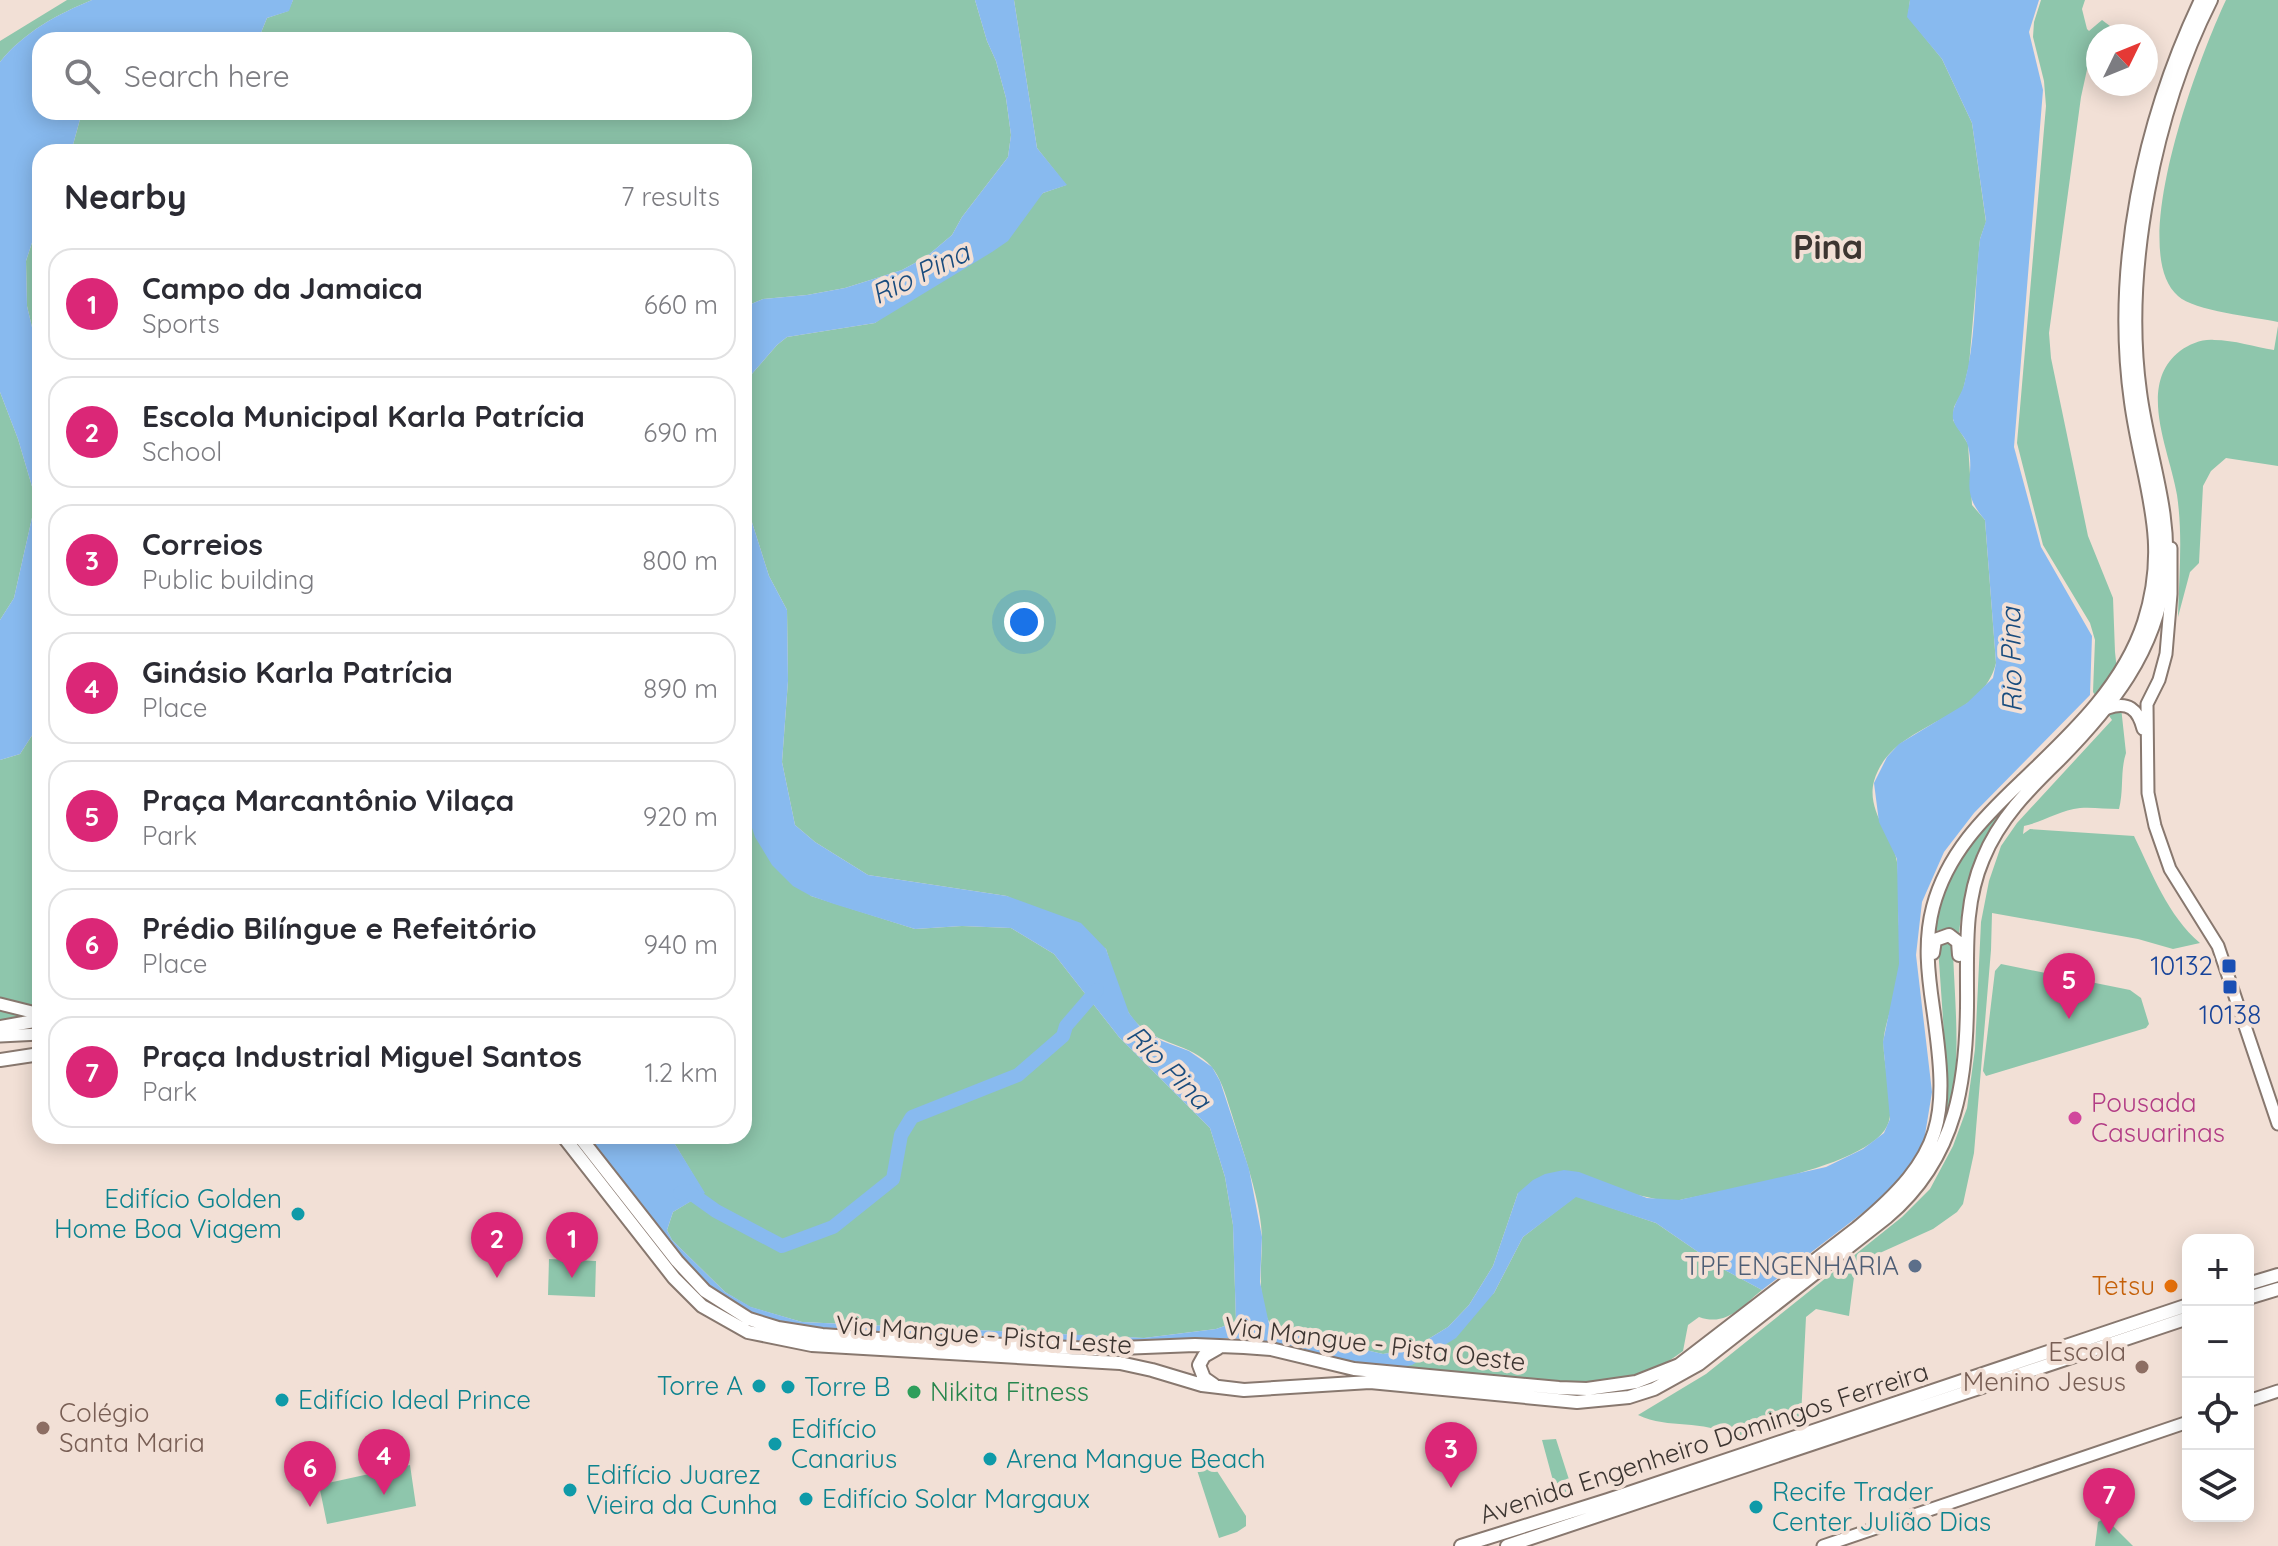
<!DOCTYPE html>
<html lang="en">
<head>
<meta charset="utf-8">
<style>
  :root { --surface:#fff; --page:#f2f2f3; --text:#2b2b33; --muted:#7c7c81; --line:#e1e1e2; --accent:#db2777 }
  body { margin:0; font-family:Quicksand,sans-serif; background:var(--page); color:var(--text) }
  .controls { position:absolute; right:24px; bottom:24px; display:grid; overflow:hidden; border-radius:16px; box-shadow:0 4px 20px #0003 }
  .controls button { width:72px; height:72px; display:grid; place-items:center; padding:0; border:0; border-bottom:2px solid var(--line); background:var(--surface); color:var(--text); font:40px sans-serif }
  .compass { position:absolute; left:2086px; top:24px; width:72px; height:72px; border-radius:50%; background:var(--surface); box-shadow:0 4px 20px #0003; rotate:47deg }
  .you { position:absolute; left:1024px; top:622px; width:28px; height:28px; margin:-20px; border:6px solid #fff; border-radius:50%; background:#1a73e8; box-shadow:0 0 0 12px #1a73e833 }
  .badge { display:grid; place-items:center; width:52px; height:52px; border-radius:50%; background:var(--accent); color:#fff; font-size:26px; font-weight:700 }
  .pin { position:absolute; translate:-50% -66px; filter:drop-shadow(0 2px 4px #0008) }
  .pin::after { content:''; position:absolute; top:42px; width:28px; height:24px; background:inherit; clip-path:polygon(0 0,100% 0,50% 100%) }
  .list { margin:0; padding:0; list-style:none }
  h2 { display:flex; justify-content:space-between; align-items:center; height:104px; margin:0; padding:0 32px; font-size:34px }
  h2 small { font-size:26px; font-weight:400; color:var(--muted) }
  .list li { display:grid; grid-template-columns:52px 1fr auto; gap:24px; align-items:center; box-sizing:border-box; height:112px; margin:0 16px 16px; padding:0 16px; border:2px solid var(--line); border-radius:24px }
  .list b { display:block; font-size:30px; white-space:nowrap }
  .list p { margin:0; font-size:26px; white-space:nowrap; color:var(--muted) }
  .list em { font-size:26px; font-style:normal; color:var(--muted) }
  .icon { flex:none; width:44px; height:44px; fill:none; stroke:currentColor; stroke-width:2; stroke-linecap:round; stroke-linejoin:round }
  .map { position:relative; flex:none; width:2278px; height:1546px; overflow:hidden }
  .search { position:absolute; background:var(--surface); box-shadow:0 4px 20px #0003; left:32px; top:32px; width:720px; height:88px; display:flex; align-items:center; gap:20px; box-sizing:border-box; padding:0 28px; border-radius:24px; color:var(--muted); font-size:30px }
  .panel { position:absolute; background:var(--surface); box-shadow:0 4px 20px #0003; left:32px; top:144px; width:720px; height:1000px; border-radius:24px }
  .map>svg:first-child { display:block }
</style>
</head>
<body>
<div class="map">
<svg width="2278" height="1546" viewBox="0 0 2278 1546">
  <rect width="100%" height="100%" fill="#f2e0d6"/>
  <path fill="#8ec6ac" d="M67 0H92C58 14 24 32 0 62V41Z
    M293 0H975L987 41 996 61 1006 98 1011 135 1008 157 962 217 952 235 926 257 902 270 845 288 807 295 763 299 744 307V152H71L82 112H744V40H258L267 18 288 11Z
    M1014 0H1910L1908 17 1942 59 1972 123 1986 222 1980 239 1969 365 1963 390 1954 407 1953 420 1968 444 1972 505 1985 520 1996 663C1981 724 1892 720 1874 781 1866 812 1893 835 1897 862 1899 878 1898 894 1898 910 1899 932 1902 955 1899 977 1896 997 1887 1016 1884 1036 1881 1061 1895 1099 1889 1121 1877 1167 1723 1190 1680 1200L1665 1201 1633 1194 1518 1193 1493 1266 1469 1305 1448 1327 1412 1349 1383 1354 1275 1329C1255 1311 1262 1264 1262 1240 1262 1203 1243 1152 1232 1115 1227 1100 1223 1083 1214 1070 1198 1046 1161 1045 1141 1027 1120 1010 1114 974 1106 949L1007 896 868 875 815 842 795 825 782 762 788 681 787 610 769 576 744 497V383L777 345 787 337 875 323 1043 193 1066 185 1037 148Z
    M2041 0H2085L2082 9 2087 29 2089 31 2102 20 2114 29 2115 36H2098V67L2088 65 2081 97 2049 333 2051 358 2088 536 2113 598 2115 652 2126 753C2120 771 2124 790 2119 809 2106 809 2092 807 2080 808 2060 810 2043 822 2024 826L2023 834 2030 829 2134 836C2152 873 2168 916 2200 943L2173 949 2138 939 1992 913 1991 950 1974 1153 1963 1204 1957 1212 1933 1229 1862 1261 1854 1277 1849 1316 1816 1309 1806 1317 1801 1417 1734 1437C1702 1418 1669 1430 1638 1415L1706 1374 1902 1217 1930 1189 1953 1146 1967 1108 1975 1049 1981 922 1989 881 2001 846 2017 823 2112 720 2093 692 2095 640 2090 623 2043 545 2017 443 2046 106 2044 81 2033 37 2034 22Z
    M2226 0H2278V322C2255 317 2194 311 2178 296 2125 250 2200 55 2226 0Z
    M40 218V361L27 306 26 261Z
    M2278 326V466L2226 458 2211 471 2203 486 2199 563 2190 572 2178 617C2179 575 2183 536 2177 495 2170 451 2136 385 2180 351 2190 344 2202 339 2214 340 2234 340 2255 347 2274 350Z
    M0 392 18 439 36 500 14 598 0 620Z
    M744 622C753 665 753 709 744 753Z
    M40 723V1002L18 1016 0 1033V760L20 754Z
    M2008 802C1978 843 1965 883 1959 933L1947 928 1933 932C1941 877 1972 841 2008 802Z
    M744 803 746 813 811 896 915 929 962 926 1011 928 1054 954 1119 1037 1210 1128 1225 1177 1233 1225 1236 1322 1216 1329 1144 1338 802 1322 750 1307 725 1292 672 1240 667 1230 673 1212 704 1193 670 1136H744Z
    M1944 941 1950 942 1953 948C1954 1000 1965 1085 1942 1132L1947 1098V1077L1938 947Z
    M2001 964 2130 990 2141 998 2149 1024 2146 1028 1986 1076 1983 1071 1995 971Z
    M1576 1196 1656 1223 1723 1269 1762 1290C1742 1306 1727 1327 1699 1317L1688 1325 1683 1351C1629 1393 1563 1384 1499 1378 1464 1375 1429 1371 1394 1368L1494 1293 1523 1237Z
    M549 1259 596 1261 595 1297 548 1295Z
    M1556 1439 1573 1492 1567 1497 1555 1488 1542 1440Z
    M1199 1464 1212 1465 1217 1471 1246 1516V1526L1237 1532 1219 1538 1196 1467Z
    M410 1465 416 1506 327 1524 319 1485Z
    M2105 1518 2133 1546H2095L2098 1522Z"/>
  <path fill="#88baef" d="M92 0H293L289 11 267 18 258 40H40V112H82L71 152H40V218L26 261 27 306 40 361V723L20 754 0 760V620L14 598 36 500 18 439 0 392V62C24 32 58 14 92 0Z
    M975 0H1014L1037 148 1067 185 1043 193 1008 241 992 252 875 323 787 337 777 345 744 383V307L763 299 807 295 845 288 902 270 926 257 952 235 962 217 1008 157 1011 135 1006 98 996 61 987 41Z
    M1910 0H2039L2029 32 2043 90 2014 447 2041 547 2092 636 2090 695 1974 813 1944 852 1922 902 1916 955 1932 1092 1924 1141 1904 1174 1886 1195 1762 1290 1723 1269 1656 1223 1576 1197 1523 1237 1494 1293 1456 1338 1412 1365 1394 1368 1352 1362 1265 1341 1229 1338 1141 1345 799 1330C782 1324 763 1320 747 1312 681 1283 631 1192 588 1136H670L705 1193 673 1212 667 1230 672 1240 725 1292 751 1307 802 1322 1144 1338 1216 1329 1236 1322 1233 1225 1225 1177 1210 1128 1119 1037 1054 954 1011 928 962 926 915 929 834 904 811 896 793 886 772 865 755 837 744 803V753L750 722 751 653 744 622V497L769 576 787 610 788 681 782 762 795 825 815 842 868 875 1007 896 1081 923 1106 949 1129 1013 1140 1027 1162 1041 1189 1051 1212 1067 1220 1081 1249 1169 1262 1237 1260 1282 1269 1324 1275 1329 1383 1354 1412 1349 1448 1327 1469 1305 1493 1266 1518 1193 1533 1180 1545 1174 1564 1170 1579 1172 1647 1198 1679 1200 1826 1167 1863 1149 1884 1133 1890 1119 1883 1042 1899 964 1897 859 1879 822 1874 783 1887 757 1899 744 1967 703 1993 678 1996 663 1985 520C1958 489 1976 479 1968 446 1966 436 1955 429 1953 419 1951 407 1961 396 1964 385 1977 337 1974 287 1980 239L1986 221 1972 123 1942 59 1907 17Z"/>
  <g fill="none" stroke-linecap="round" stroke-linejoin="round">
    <path stroke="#88baef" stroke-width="14" d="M680 1193 688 1191 716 1211 782 1246 833 1227 893 1179 901 1135 912 1117 1018 1075 1063 1036 1066 1026 1097 990"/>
    <defs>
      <path id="secondary" d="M2171 548V594L2166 654 2159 680 2147 704 2148 793 2155 826 2170 869 2218 946 2278 1124
        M2108 708C2128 701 2138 709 2143 729
        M0 1004 40 1014
        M0 1036 40 1034
        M2248 1401 2278 1391
        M1823 1546 2188 1422"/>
      <path id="primary" d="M1933 953 1935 940 1949 935 1958 942 1959 955
        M0 1027 40 1020
        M0 1060 40 1054
        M563 1136 674 1278 702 1306 748 1332 812 1345 1120 1363 1152 1370 1202 1385 1244 1390 1370 1382 1577 1402 1629 1397 1654 1389 1699 1364 1887 1217C1958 1157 1968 1078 1967 989 1967 945 1965 901 1983 859 1999 819 2029 789 2059 760 2111 707 2156 652 2165 575 2172 512 2148 454 2140 392 2123 269 2155 111 2211 0
        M579 1136 677 1261 705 1291 749 1319 778 1328 822 1335 893 1340 1095 1349 1195 1345 1244 1347 1271 1349 1354 1369 1559 1388 1587 1389 1636 1382 1679 1365 1857 1228C1946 1154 1949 1119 1933 1008 1928 974 1924 941 1933 907 1947 854 1983 818 2021 782 2069 736 2123 687 2144 622 2171 539 2142 483 2131 402 2112 268 2143 122 2201 0
        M2248 1284 2278 1275
        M2248 1298 2278 1289
        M1214 1385 1204 1378 1199 1365 1204 1356 1218 1348
        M1461 1546 1608 1500 2188 1305
        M1507 1546 2188 1318"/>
    </defs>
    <use href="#secondary" stroke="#88786f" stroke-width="15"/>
    <use href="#primary" stroke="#88786f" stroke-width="16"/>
    <use href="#secondary" stroke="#fff" stroke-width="11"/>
    <use href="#primary" stroke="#fff" stroke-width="12"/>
  </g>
  <g fill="#1a4fb4" stroke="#f2e0d6" stroke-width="3">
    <rect x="2221" y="958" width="16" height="16" rx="4"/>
    <rect x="2222" y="979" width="16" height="16" rx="4"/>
  </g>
  <circle fill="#d1479c" stroke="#f2e0d6" stroke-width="3" cx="2075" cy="1118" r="8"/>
  <g fill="#0f9aa8" stroke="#f2e0d6" stroke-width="3">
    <circle cx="298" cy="1214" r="8"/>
    <circle cx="759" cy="1386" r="8"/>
    <circle cx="788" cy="1387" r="8"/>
    <circle cx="282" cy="1400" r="8"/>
    <circle cx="775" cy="1444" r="8"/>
    <circle cx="990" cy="1459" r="8"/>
    <circle cx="570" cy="1490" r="8"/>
    <circle cx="806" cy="1499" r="8"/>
    <circle cx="1756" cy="1507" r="8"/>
  </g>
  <circle fill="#5c6f8a" stroke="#f2e0d6" stroke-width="3" cx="1915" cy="1266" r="8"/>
  <circle fill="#e8710a" stroke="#f2e0d6" stroke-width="3" cx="2171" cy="1286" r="8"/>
  <g fill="#8d6e63" stroke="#f2e0d6" stroke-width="3">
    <circle cx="2142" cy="1367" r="8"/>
    <circle cx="43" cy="1428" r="8"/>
  </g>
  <circle fill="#2e9e5b" stroke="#f2e0d6" stroke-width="3" cx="914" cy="1392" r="8"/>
  <g text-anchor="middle" stroke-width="8" stroke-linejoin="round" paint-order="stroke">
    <g font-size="26" fill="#164399" stroke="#f2e0d6" text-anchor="end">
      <text x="2213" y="975">10132</text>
      <text x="2230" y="1024" text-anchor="middle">10138</text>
    </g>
    <g font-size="26" fill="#b23c85" stroke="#f2e0d6" text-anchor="start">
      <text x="2091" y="1112">Pousada<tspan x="2091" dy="30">Casuarinas</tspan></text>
    </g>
    <g font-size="26" fill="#0d838f" stroke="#f2e0d6" text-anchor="start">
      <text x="282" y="1208" text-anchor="end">Edifício Golden<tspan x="282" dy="30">Home Boa Viagem</tspan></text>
      <text x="743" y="1395" text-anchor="end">Torre A</text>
      <text x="804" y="1396">Torre B</text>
      <text x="298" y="1409">Edifício Ideal Prince</text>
      <text x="791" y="1438">Edifício<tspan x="791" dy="30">Canarius</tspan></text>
      <text x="1006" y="1468">Arena Mangue Beach</text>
      <text x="586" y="1484">Edifício Juarez<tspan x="586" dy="30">Vieira da Cunha</tspan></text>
      <text x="1772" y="1501">Recife Trader<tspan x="1772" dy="30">Center Julião Dias</tspan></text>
      <text x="822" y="1508">Edifício Solar Margaux</text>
    </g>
    <g font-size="26" fill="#4e5e75" stroke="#f2e0d6" text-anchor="end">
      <text x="1899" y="1275">TPF ENGENHARIA</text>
    </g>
    <g font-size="26" fill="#c56008" stroke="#f2e0d6" text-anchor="end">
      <text x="2155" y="1295">Tetsu</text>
    </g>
    <g font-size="26" fill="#3c3531" stroke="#f2e0d6">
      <text transform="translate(984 1335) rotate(4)" y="9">Via Mangue - Pista Leste</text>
      <text transform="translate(1375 1344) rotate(7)" y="9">Via Mangue - Pista Oeste</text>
      <text transform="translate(1704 1443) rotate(-18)" y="9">Avenida Engenheiro Domingos Ferreira</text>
    </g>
    <g font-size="26" fill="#785e54" stroke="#f2e0d6" text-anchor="end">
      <text x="2126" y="1361">Escola<tspan x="2126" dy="30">Menino Jesus</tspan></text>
      <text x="59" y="1422" text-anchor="start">Colégio<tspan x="59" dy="30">Santa Maria</tspan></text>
    </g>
    <g font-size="26" fill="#27864d" stroke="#f2e0d6" text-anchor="start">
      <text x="930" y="1401">Nikita Fitness</text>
    </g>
    <g font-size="28" font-style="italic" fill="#194c7e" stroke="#f2e0d6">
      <text transform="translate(920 273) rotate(-26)" y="10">Rio Pina</text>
      <text transform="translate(2011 660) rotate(-91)" y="10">Rio Pina</text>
      <text transform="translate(1169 1067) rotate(45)" y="10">Rio Pina</text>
    </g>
    <g font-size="34" font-weight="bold" fill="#3c3531" stroke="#f2e0d6">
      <text x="1828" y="259">Pina</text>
    </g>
  </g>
</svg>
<div class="controls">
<button>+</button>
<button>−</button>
<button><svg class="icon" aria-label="locate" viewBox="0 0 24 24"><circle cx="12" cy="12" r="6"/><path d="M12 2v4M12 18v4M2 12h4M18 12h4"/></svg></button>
<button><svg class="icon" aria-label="layers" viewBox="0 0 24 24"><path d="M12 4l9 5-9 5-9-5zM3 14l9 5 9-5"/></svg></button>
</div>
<svg class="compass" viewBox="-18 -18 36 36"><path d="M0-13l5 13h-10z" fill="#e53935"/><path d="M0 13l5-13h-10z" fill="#7c7c81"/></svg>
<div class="you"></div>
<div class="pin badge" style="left:572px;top:1278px">1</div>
<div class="pin badge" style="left:497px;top:1278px">2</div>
<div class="pin badge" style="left:1451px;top:1488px">3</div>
<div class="pin badge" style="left:384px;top:1495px">4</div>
<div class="pin badge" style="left:2069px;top:1019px">5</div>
<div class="pin badge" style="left:310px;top:1507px">6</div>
<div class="pin badge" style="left:2109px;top:1534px">7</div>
<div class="search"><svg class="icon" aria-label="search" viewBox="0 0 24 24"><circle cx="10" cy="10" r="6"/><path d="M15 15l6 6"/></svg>Search here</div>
<section class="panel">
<h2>Nearby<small>7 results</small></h2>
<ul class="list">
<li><span class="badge">1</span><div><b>Campo da Jamaica</b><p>Sports</p></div><em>660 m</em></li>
<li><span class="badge">2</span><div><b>Escola Municipal Karla Patrícia</b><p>School</p></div><em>690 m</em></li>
<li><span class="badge">3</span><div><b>Correios</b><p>Public building</p></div><em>800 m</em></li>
<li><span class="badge">4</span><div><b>Ginásio Karla Patrícia</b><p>Place</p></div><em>890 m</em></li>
<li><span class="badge">5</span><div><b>Praça Marcantônio Vilaça</b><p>Park</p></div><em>920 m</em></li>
<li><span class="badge">6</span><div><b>Prédio Bilíngue e Refeitório</b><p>Place</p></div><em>940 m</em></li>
<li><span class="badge">7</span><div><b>Praça Industrial Miguel Santos</b><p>Park</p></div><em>1.2 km</em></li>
</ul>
</section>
</div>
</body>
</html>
